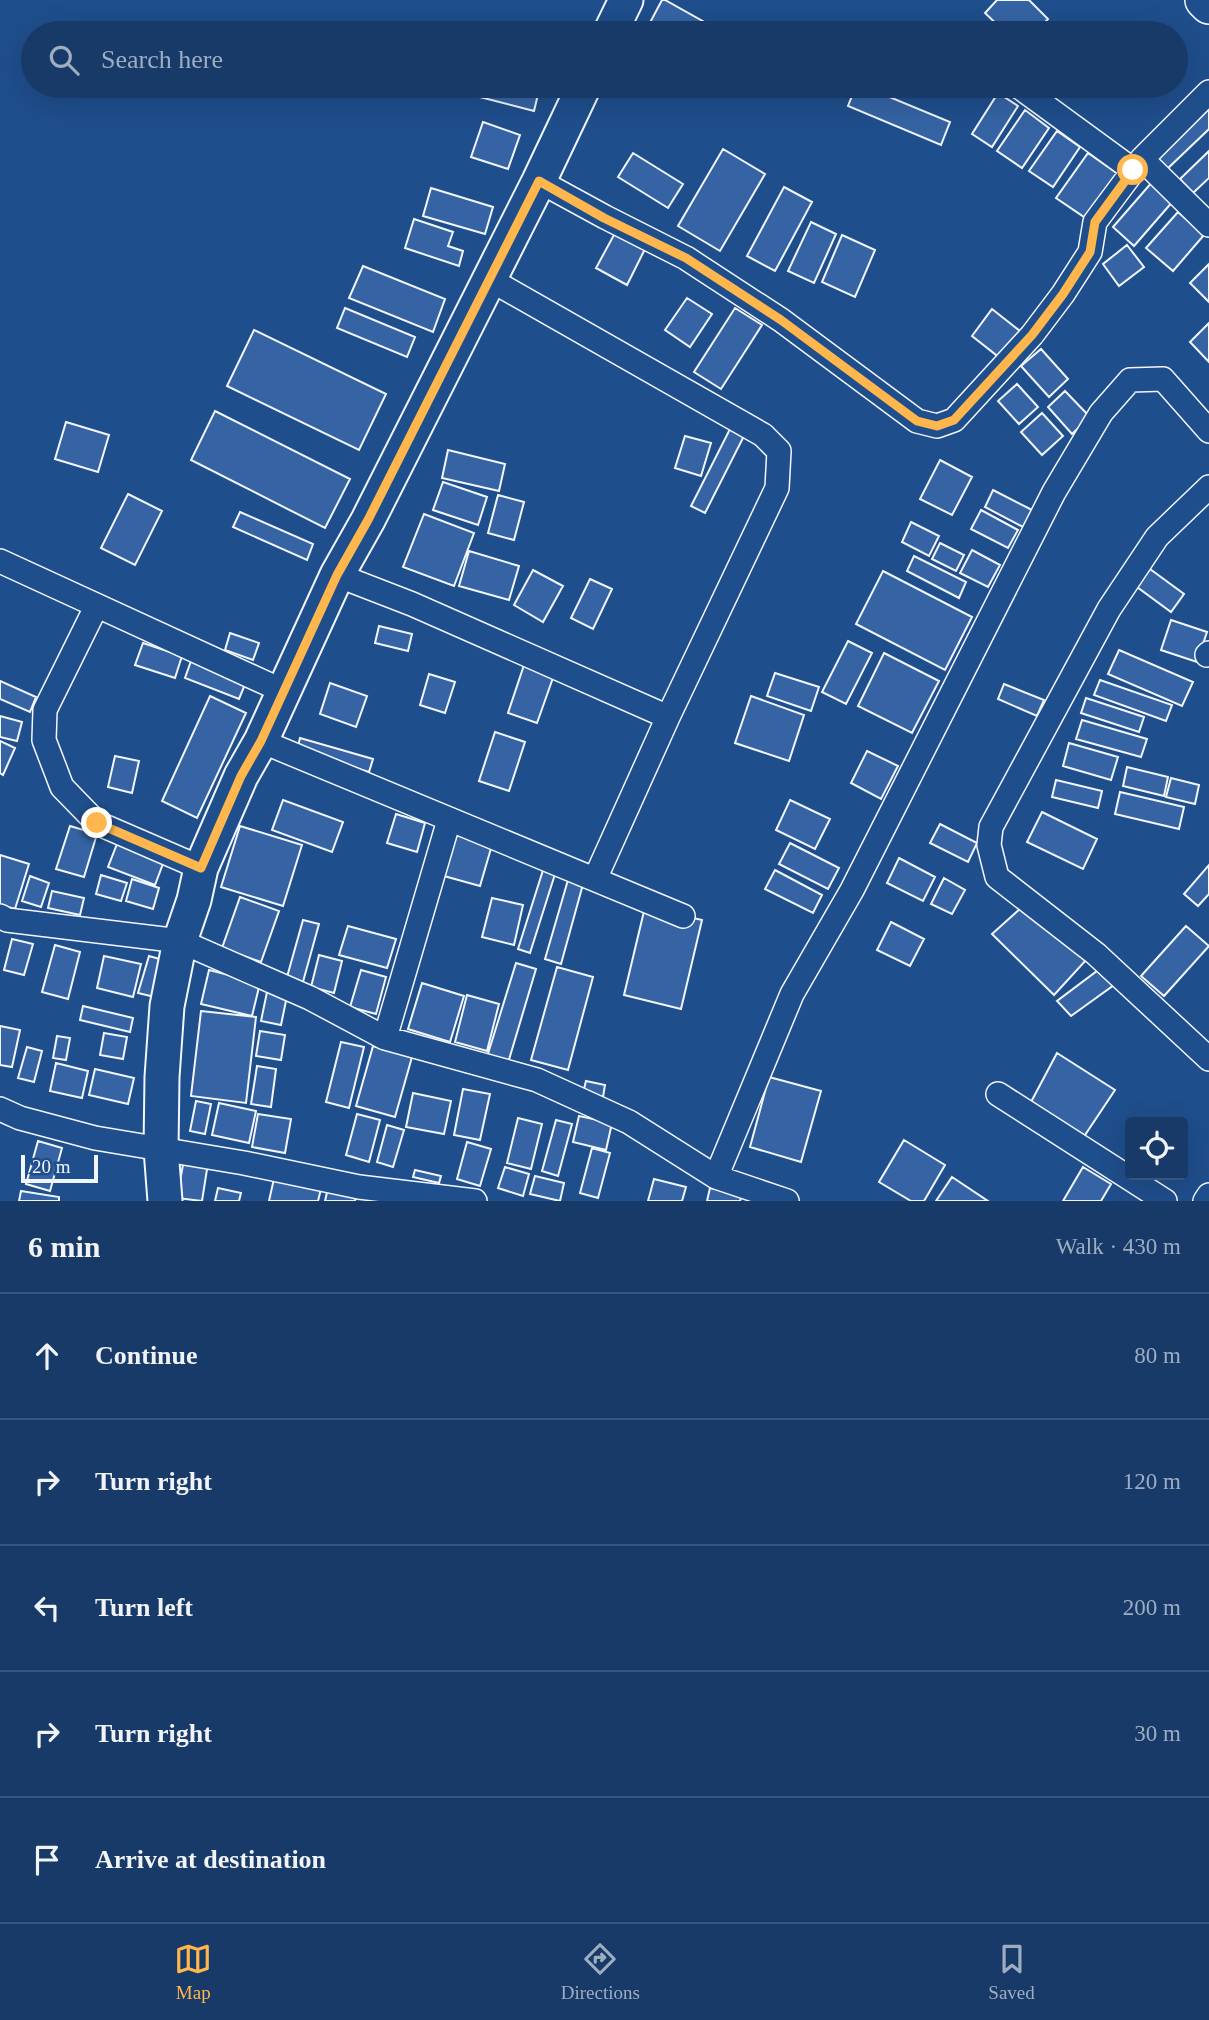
<!DOCTYPE html>
<html lang="en">
<head>
<meta charset="utf-8">
<style>
  :root { --surface:#173a69; --page:#244571; --text:#f1f3f6; --muted:#9eadc0; --line:#36547d; --accent:#ffb74d }
  body { margin:0; font-family:"Times New Roman",serif; background:var(--page); color:var(--text) }
  .controls { position:absolute; right:21px; bottom:21px; display:grid; overflow:hidden; border-radius:7px; box-shadow:0 7px 28px #0002 }
  .controls button { width:63px; height:63px; display:grid; place-items:center; padding:0; border:0; border-bottom:2px solid var(--line); background:var(--surface); color:var(--text); font:35px sans-serif }
  .scale { position:absolute; left:21px; bottom:18px; width:77px; box-sizing:border-box; padding-left:7px; border:4px solid #f2f6ff; border-top:0; font-size:19px; line-height:24px; white-space:nowrap; color:#f2f6ff; -webkit-text-stroke:5px #1f4e8c; paint-order:stroke }
  .stop { position:absolute; width:21px; height:21px; margin:-16px; border:5px solid #ffb74d; border-radius:50%; background:#fff }
  .stop.end { background:#ffb74d; border-color:#fff; box-shadow:0 2px 7px #0008 }
  .list { margin:0; padding:0; list-style:none }
  h2 { display:flex; justify-content:space-between; align-items:center; height:91px; margin:0; padding:0 28px; font-size:30px }
  h2 small { font-size:23px; font-weight:400; color:var(--muted) }
  .list li { display:grid; grid-template-columns:46px 1fr auto; gap:21px; align-items:center; box-sizing:border-box; height:126px; padding:0 28px; border-top:2px solid var(--line) }
  .list b { display:block; font-size:26px; white-space:nowrap }
  .list em { font-size:23px; font-style:normal; color:var(--muted) }
  .icon { flex:none; width:38px; height:38px; fill:none; stroke:currentColor; stroke-width:2; stroke-linecap:round; stroke-linejoin:round }
  .map { position:relative; flex:none; width:1209px; height:1201px; overflow:hidden }
  .search { position:absolute; background:var(--surface); box-shadow:0 7px 28px #0002; left:21px; right:21px; top:21px; height:77px; display:flex; align-items:center; gap:18px; box-sizing:border-box; padding:0 24px; border-radius:38px; color:var(--muted); font-size:26px }
  .sheet { height:721px; background:var(--surface) }
  nav { display:flex; justify-content:space-around; align-items:center; box-sizing:border-box; height:98px; border-top:2px solid var(--line); background:var(--surface); font-size:19px; color:var(--muted) }
  nav a { display:grid; justify-items:center; gap:4px }
  nav .on { color:var(--accent) }
  .map>svg:first-child { display:block }
</style>
</head>
<body>
<div class="map">
<svg width="1209" height="1201" viewBox="0 0 1209 1201">
  <rect width="100%" height="100%" fill="#1f4e8c"/>
  <path fill="#3563a3" stroke="#f2f6ff" stroke-width="2" d="M662 0H665L724 33H647L645 32Z
    M997 0H1029L1048 19 1035 33H1006L985 13Z
    M479 86H540L534 111 476 96Z
    M856 86H863L950 122 941 145 848 106Z
    M998 93 1018 106 992 147 972 134Z
    M1209 103V129L1165 171 1152 158Z
    M1025 110 1049 128 1022 168 997 151Z
    M483 122 520 135 508 169 471 157Z
    M1057 131 1080 147 1053 187 1029 171Z
    M723 149 765 174 720 251 678 226Z
    M1209 151V178L1193 193 1180 179Z
    M633 153 683 184 668 208 618 177Z
    M1088 153 1121 176 1090 221 1056 198Z
    M1153 181 1174 200 1134 246 1113 227Z
    M784 187 812 202 775 271 747 256Z
    M431 188 493 207 485 234 423 216Z
    M1178 212 1204 235 1173 271 1146 248Z
    M414 219 453 232 448 246 463 251 459 266 405 248Z
    M811 222 836 234 814 283 788 271Z
    M615 233 645 249 627 285 596 268Z
    M842 235 875 250 855 297 822 282Z
    M1127 245 1144 267 1119 286 1103 264Z
    M1209 264V302L1190 283Z
    M363 266 445 299 433 332 349 298Z
    M687 298 712 314 690 347 665 330Z
    M345 308 415 337 407 357 337 328Z
    M735 308 762 325 721 389 694 372Z
    M992 309 1020 331 1000 358 972 336Z
    M1209 323V362L1190 342Z
    M254 330 386 394 359 450 227 386Z
    M1041 349 1068 379 1049 397 1021 366Z
    M1017 384 1038 407 1019 424 998 401Z
    M1065 391 1090 417 1072 434 1048 407Z
    M215 411 350 479 325 528 191 460Z
    M1042 413 1063 436 1042 455 1021 432Z
    M66 422 109 435 98 472 55 459Z
    M731 427 745 434 705 513 691 506Z
    M685 436 711 443 701 476 675 468Z
    M448 450 505 464 499 491 442 478Z
    M940 460 972 477 952 515 920 499Z
    M443 482 487 497 478 525 433 510Z
    M993 490 1032 510 1023 527 985 507Z
    M128 494 162 511 135 565 101 548Z
    M498 495 524 502 514 540 488 533Z
    M981 510 1018 530 1008 548 971 529Z
    M240 512 313 544 307 560 233 527Z
    M424 514 474 533 454 586 403 567Z
    M911 522 939 536 929 556 902 542Z
    M940 543 964 555 956 571 932 559Z
    M972 550 1000 565 988 587 960 573Z
    M469 551 519 566 509 600 459 586Z
    M914 556 966 582 959 598 907 571Z
    M1150 569 1184 594 1171 612 1137 587Z
    M533 570 563 586 543 622 514 605Z
    M883 571 972 617 945 670 856 624Z
    M590 579 612 589 593 629 571 618Z
    M1171 620 1207 632 1197 662 1161 650Z
    M379 626 412 634 408 651 375 643Z
    M230 633 259 643 253 660 225 650Z
    M848 641 872 653 846 704 822 692Z
    M143 643 182 656 175 678 135 665Z
    M1119 650 1193 682 1182 706 1108 674Z
    M884 653 939 681 912 733 858 706Z
    M191 661 246 682 239 699 185 678Z
    M524 665 554 675 537 723 508 713Z
    M775 673 819 687 811 711 767 696Z
    M429 674 455 682 445 713 420 705Z
    M1100 680 1172 705 1166 721 1094 695Z
    M0 681 36 697 30 712 0 699Z
    M330 683 367 696 356 727 320 714Z
    M1004 684 1044 700 1037 716 998 699Z
    M210 696 246 713 197 818 162 801Z
    M751 696 804 715 789 761 735 743Z
    M1086 698 1144 717 1139 732 1081 713Z
    M0 716 22 722 17 741 0 737Z
    M1082 720 1147 739 1141 757 1076 739Z
    M495 732 525 742 509 791 479 781Z
    M300 738 373 759 369 772 297 750Z
    M0 741 15 748 3 775 0 773Z
    M1069 743 1118 757 1111 780 1063 766Z
    M867 751 898 766 881 799 851 783Z
    M115 756 139 761 132 793 108 787Z
    M1127 767 1168 777 1164 796 1123 786Z
    M1171 778 1199 785 1195 804 1166 797Z
    M1056 780 1102 791 1098 808 1052 797Z
    M1120 792 1184 807 1179 829 1115 814Z
    M283 800 343 822 332 852 272 830Z
    M790 800 830 819 815 849 776 830Z
    M1042 812 1097 839 1083 869 1027 842Z
    M396 814 425 823 417 852 387 843Z
    M940 824 977 843 968 862 930 843Z
    M70 826 97 834 84 877 56 869Z
    M240 826 302 845 283 906 221 887Z
    M456 835 492 845 480 886 444 876Z
    M790 843 839 868 828 889 779 864Z
    M117 844 164 861 155 885 108 867Z
    M0 855 29 864 15 909 0 905Z
    M899 858 935 877 923 901 887 883Z
    M1209 865V894L1198 906 1184 894Z
    M544 867 556 871 530 953 518 949Z
    M775 870 822 895 813 913 765 889Z
    M570 873 585 877 561 964 545 959Z
    M101 875 127 883 121 901 96 894Z
    M30 876 49 883 41 907 22 901Z
    M944 878 965 890 952 914 931 904Z
    M132 879 159 888 153 909 126 901Z
    M52 891 84 898 80 915 48 908Z
    M240 897 279 911 261 962 222 948Z
    M492 898 523 905 514 945 482 937Z
    M645 907 702 920 681 1009 624 995Z
    M1022 907 1088 958 1054 995 992 934Z
    M303 920 319 924 301 989 285 984Z
    M891 922 924 939 910 966 877 950Z
    M348 926 396 939 387 968 339 955Z
    M1186 926 1209 946 1164 996 1141 976Z
    M12 939 33 944 24 975 4 970Z
    M55 945 80 952 68 999 42 992Z
    M319 955 342 961 334 993 311 987Z
    M104 956 141 964 133 997 97 988Z
    M149 956 170 962 159 998 138 993Z
    M516 963 536 969 508 1063 487 1057Z
    M557 967 593 977 568 1070 531 1060Z
    M1101 968 1114 985 1071 1016 1057 1001Z
    M209 970 260 983 252 1016 201 1004Z
    M361 970 386 977 376 1014 350 1007Z
    M422 983 464 996 450 1042 408 1029Z
    M267 992 287 996 281 1025 261 1021Z
    M467 995 499 1004 487 1051 455 1042Z
    M83 1006 133 1018 130 1032 80 1020Z
    M201 1011 256 1017 246 1103 191 1096Z
    M0 1026 20 1030 12 1067 0 1065Z
    M260 1031 285 1035 281 1060 256 1056Z
    M104 1033 127 1037 123 1059 100 1055Z
    M57 1036 70 1038 66 1060 53 1058Z
    M341 1042 364 1047 349 1108 326 1102Z
    M373 1046 412 1057 395 1117 356 1106Z
    M27 1047 42 1051 34 1082 18 1078Z
    M1057 1053 1115 1090 1083 1138 1031 1102Z
    M56 1063 88 1071 82 1098 50 1091Z
    M257 1066 276 1069 271 1107 251 1104Z
    M95 1069 134 1078 128 1104 89 1095Z
    M769 1077 821 1091 801 1162 750 1147Z
    M586 1081 605 1085 603 1097 583 1093Z
    M463 1089 490 1094 480 1140 454 1135Z
    M413 1093 451 1101 444 1134 406 1127Z
    M196 1101 211 1104 205 1134 190 1131Z
    M219 1103 256 1111 249 1143 212 1135Z
    M258 1114 291 1119 285 1153 252 1147Z
    M357 1114 380 1120 369 1162 346 1155Z
    M579 1116 612 1123 606 1150 573 1142Z
    M518 1118 542 1124 531 1169 507 1163Z
    M556 1120 572 1124 558 1176 542 1171Z
    M387 1125 404 1130 393 1167 377 1162Z
    M904 1140 945 1165 924 1201H911L879 1182Z
    M38 1141 62 1148 50 1191 26 1184Z
    M467 1142 491 1149 480 1186 457 1179Z
    M592 1148 610 1153 598 1198 580 1193Z
    M184 1159 208 1163 202 1201 177 1198Z
    M505 1167 529 1174 523 1196 498 1188Z
    M1083 1167 1111 1184 1101 1201H1063Z
    M415 1170 441 1176 439 1183 413 1177Z
    M275 1174 322 1185 318 1201H269Z
    M535 1176 564 1183 560 1201 530 1194Z
    M952 1177 988 1201H936Z
    M654 1179 686 1187 682 1201H648Z
    M218 1188 241 1193 239 1201H215Z
    M328 1188 356 1195 355 1201H325Z
    M710 1188 742 1195 740 1201H707Z
    M21 1191 59 1197V1201H19Z"/>
  <g fill="none" stroke-linecap="round" stroke-linejoin="round">
    <defs>
      <path id="street" d="M1018 86 1133 170
        M1142 159 1209 225
        M539 181 605 217 686 258 781 320 917 421 937 426 954 420 1032 335 1063 294 1090 252 1095 222 1142 159 1209 92
        M489 279 763 435 779 451 777 488 668 717 595 879
        M1209 487 1157 537 1109 609 991 827 989 845 997 877 1096 954 1209 1059
        M0 561 283 691
        M337 575 412 604 668 717
        M96 607 45 710 44 740 62 787 97 823 201 868
        M1207 655 1209 653
        M261 741 683 916
        M0 916 7 920 180 941 310 998 385 1038 537 1080 629 1122 716 1177 787 1201
        M385 1038 449 820
        M998 1094 1165 1201
        M0 1109 20 1118 95 1138 244 1163 359 1187 475 1201
        M716 1177 792 994 852 890 1054 492 1101 413 1130 380 1163 379 1209 431
        M1205 1201 1209 1195"/>
      <path id="secondary" d="M610 33 626 0
        M165 1201 161 1149 162 1077 167 1006 180 941 194 900 201 868 241 776 261 741 337 575 368 520 539 181 584 86"/>
      <path id="primary" d="M1204 0 1209 5"/>
    </defs>
    <use href="#street" stroke="#f2f6ff" stroke-width="26"/>
    <use href="#secondary" stroke="#f2f6ff" stroke-width="37"/>
    <use href="#primary" stroke="#f2f6ff" stroke-width="40"/>
    <use href="#street" stroke="#1f4e8c" stroke-width="23"/>
    <use href="#secondary" stroke="#1f4e8c" stroke-width="33"/>
    <use href="#primary" stroke="#1f4e8c" stroke-width="37"/>
  </g>
  <g fill="none" stroke-linecap="round" stroke-linejoin="round">
    <path stroke="#ffb74d" stroke-width="9" d="M97 823 201 868 241 776 261 741 337 575 368 520 539 181 604 218 686 258 781 320 917 421 937 426 954 420 1032 335 1063 294 1090 252 1095 222 1133 170"/>
  </g>
</svg>
<div class="controls">
<button><svg class="icon" aria-label="locate" viewBox="0 0 24 24"><circle cx="12" cy="12" r="6"/><path d="M12 2v4M12 18v4M2 12h4M18 12h4"/></svg></button>
</div>
<div class="scale">20 m</div>
<div class="stop" style="left:1133px;top:170px"></div>
<div class="stop end" style="left:97px;top:823px"></div>
<div class="search"><svg class="icon" aria-label="search" viewBox="0 0 24 24"><circle cx="10" cy="10" r="6"/><path d="M15 15l6 6"/></svg>Search here</div>
</div>
<section class="sheet">
<h2>6 min<small>Walk · 430 m</small></h2>
<ul class="list">
<li><svg class="icon" aria-label="ahead" viewBox="0 0 24 24"><path d="M12 20V5M6 11l6-6 6 6"/></svg><div><b>Continue</b></div><em>80 m</em></li>
<li><svg class="icon" aria-label="right" viewBox="0 0 24 24"><path d="M7 20v-9h11M14 6l5 5-5 5"/></svg><div><b>Turn right</b></div><em>120 m</em></li>
<li><svg class="icon" aria-label="left" viewBox="0 0 24 24"><path d="M17 20v-9H6M10 6l-5 5 5 5"/></svg><div><b>Turn left</b></div><em>200 m</em></li>
<li><svg class="icon" aria-label="right" viewBox="0 0 24 24"><path d="M7 20v-9h11M14 6l5 5-5 5"/></svg><div><b>Turn right</b></div><em>30 m</em></li>
<li><svg class="icon" aria-label="arrive" viewBox="0 0 24 24"><path d="M6 21V4h12l-3 4 3 4H6"/></svg><div><b>Arrive at destination</b></div></li>
</ul>
</section>
<nav>
<a class="on"><svg class="icon" aria-label="map" viewBox="0 0 24 24"><path d="M3 6l6-2 6 2 6-2v14l-6 2-6-2-6 2zM9 4v14M15 6v14"/></svg>Map</a>
<a><svg class="icon" aria-label="directions" viewBox="0 0 24 24"><path d="M12 3l9 9-9 9-9-9zM9 14v-3h6M13 9l2 2-2 2"/></svg>Directions</a>
<a><svg class="icon" aria-label="saved" viewBox="0 0 24 24"><path d="M7 4h10v16l-5-4-5 4z"/></svg>Saved</a>
</nav>
</body>
</html>
